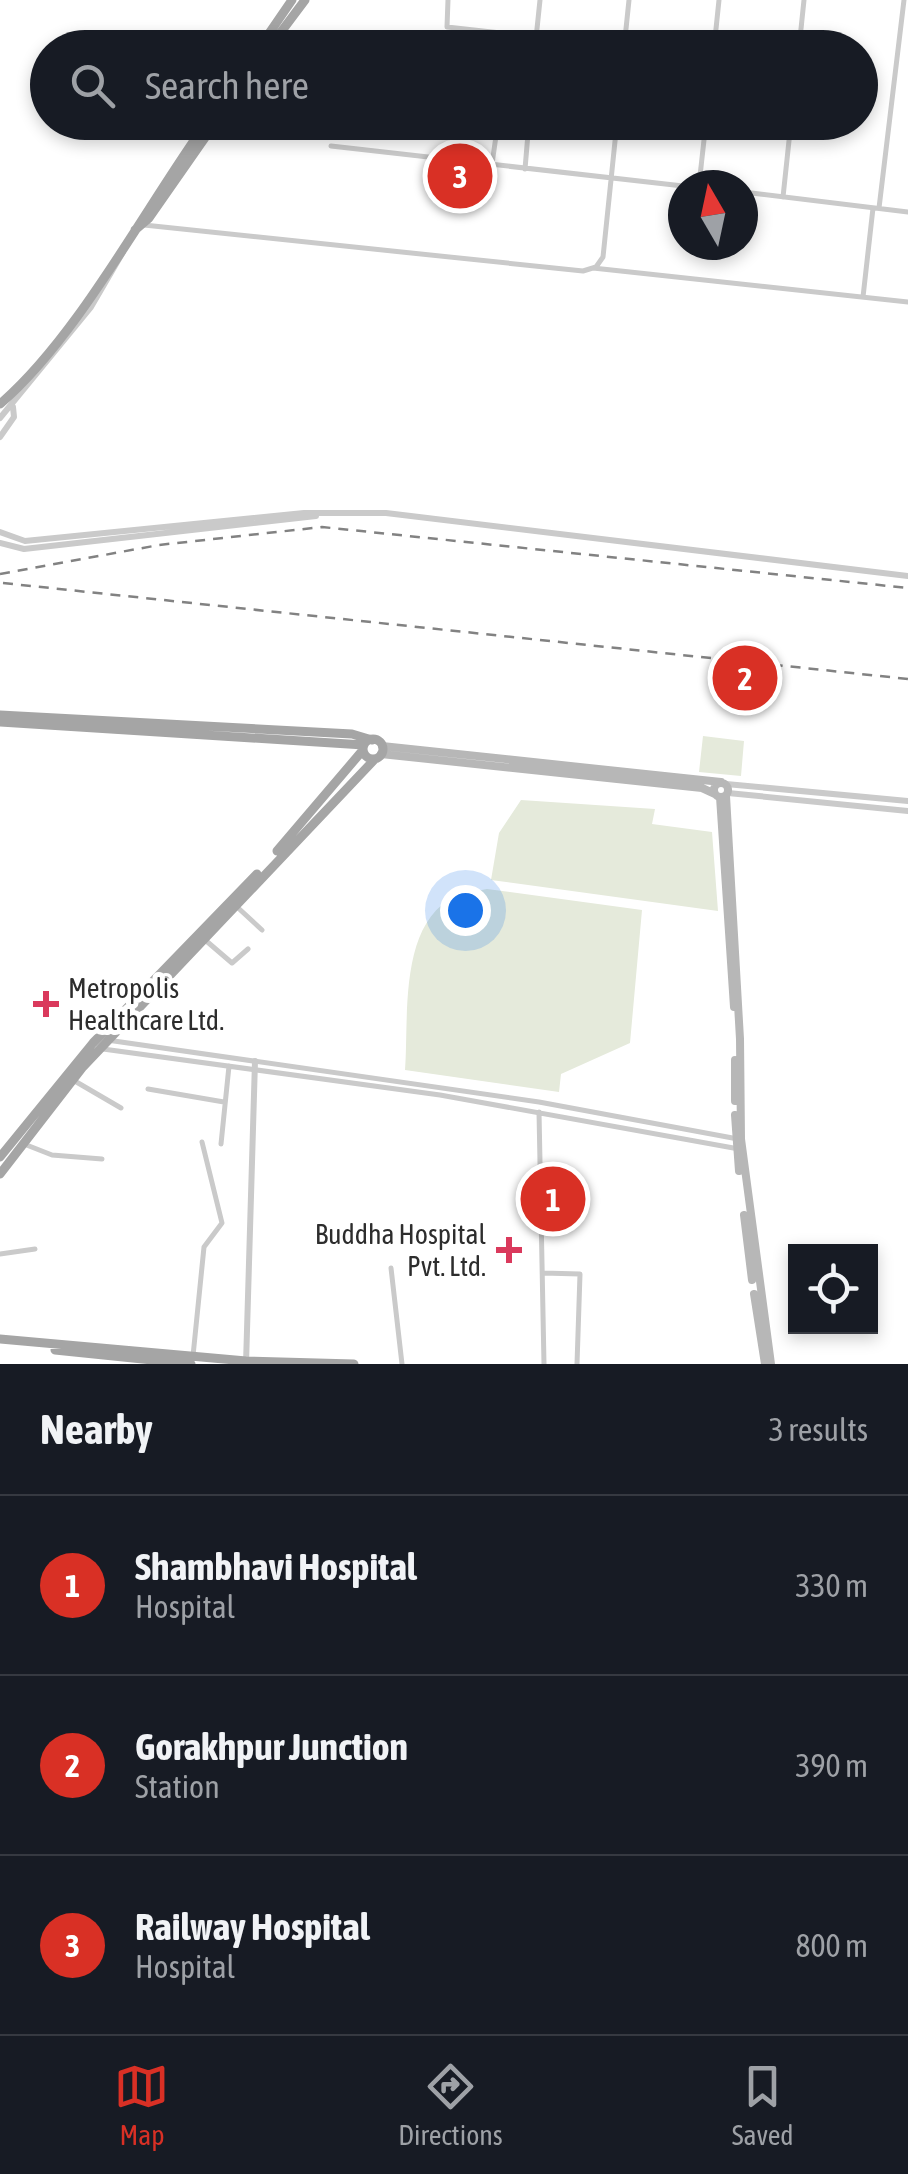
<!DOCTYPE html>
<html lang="en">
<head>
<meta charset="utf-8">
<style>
  :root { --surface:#171b24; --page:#20242c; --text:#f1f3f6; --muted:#9ea1a6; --line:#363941; --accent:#d93025 }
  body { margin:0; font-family:"Asap Condensed",sans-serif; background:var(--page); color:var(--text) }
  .controls { position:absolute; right:30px; bottom:30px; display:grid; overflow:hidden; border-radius:0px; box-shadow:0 5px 15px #0003 }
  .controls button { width:90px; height:90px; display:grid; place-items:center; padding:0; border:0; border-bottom:2px solid var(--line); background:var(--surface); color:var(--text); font:50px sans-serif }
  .compass { position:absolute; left:668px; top:170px; width:90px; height:90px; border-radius:50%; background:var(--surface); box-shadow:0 5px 15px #0003; rotate:351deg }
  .you { position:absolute; left:465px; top:910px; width:35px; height:35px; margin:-25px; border:8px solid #fff; border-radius:50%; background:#1a73e8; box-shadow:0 0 0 15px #1a73e833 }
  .badge { display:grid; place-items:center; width:65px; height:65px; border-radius:50%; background:var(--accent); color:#fff; font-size:32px; font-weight:700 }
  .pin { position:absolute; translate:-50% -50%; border:5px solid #fff; box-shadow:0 2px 10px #0006 }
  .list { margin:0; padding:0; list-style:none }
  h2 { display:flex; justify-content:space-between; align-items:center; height:130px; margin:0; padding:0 40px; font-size:42px }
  h2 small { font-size:32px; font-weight:400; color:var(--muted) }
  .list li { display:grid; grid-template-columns:65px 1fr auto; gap:30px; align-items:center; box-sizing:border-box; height:180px; padding:0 40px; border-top:2px solid var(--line) }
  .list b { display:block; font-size:38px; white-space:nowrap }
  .list p { margin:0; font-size:32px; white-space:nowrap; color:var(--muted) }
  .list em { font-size:32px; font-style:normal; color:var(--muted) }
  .icon { flex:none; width:55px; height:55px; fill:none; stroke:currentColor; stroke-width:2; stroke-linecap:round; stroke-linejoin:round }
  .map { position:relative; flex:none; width:908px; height:1364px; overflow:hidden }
  .search { position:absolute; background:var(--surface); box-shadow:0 5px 15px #0003; left:30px; right:30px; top:30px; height:110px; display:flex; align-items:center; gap:25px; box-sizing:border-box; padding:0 35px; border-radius:55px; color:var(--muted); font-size:38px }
  .sheet { height:670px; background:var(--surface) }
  nav { display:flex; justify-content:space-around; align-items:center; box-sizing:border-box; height:140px; border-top:2px solid var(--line); background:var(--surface); font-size:28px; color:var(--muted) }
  nav a { display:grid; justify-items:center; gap:5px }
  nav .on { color:var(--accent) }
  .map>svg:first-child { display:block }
</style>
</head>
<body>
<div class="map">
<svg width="908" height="1364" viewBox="0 0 908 1364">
  <rect width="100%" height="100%" fill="#fff"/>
  <path fill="#e5eadb" d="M703 736 744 741 741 776 699 772Z
    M521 800 655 809 652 824 712 832 718 911 491 880 499 833Z
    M487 889 642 910 630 1043 561 1074 559 1092 405 1070C409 1018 398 923 456 896 465 892 477 891 487 889Z"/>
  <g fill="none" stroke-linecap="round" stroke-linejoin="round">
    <path stroke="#cacaca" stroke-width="5" d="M448 0 447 27 536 37
      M459 48 461 29
      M478 48 480 31
      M535 48 540 0
      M624 48 629 0
      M714 48 719 0
      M799 48 804 0
      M331 146 683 186
      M450 159 453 122
      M492 164 498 122
      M525 169 529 122
      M699 185 706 122
      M743 192 908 212
      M783 197 791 122
      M879 208 904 0
      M144 225 583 271 596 267 603 257 617 122
      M593 268 908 302
      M863 297 873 208
      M236 906 262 930
      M204 939 232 963 248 949
      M107 1040 539 1102 738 1139
      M103 1049 440 1095 739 1149
      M73 1080 121 1108
      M148 1089 224 1102
      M539 1112 544 1364
      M24 1144 52 1155 102 1159
      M221 1144 229 1066
      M0 1254 35 1249
      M391 1268 402 1364
      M543 1273 580 1274 577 1364
      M193 1356 204 1247 222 1223 202 1142"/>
    <path stroke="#cacaca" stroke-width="6" d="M0 418 91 307 123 252
      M0 437 14 417 13 407
      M0 532 25 541 304 513H386L908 576
      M0 543 24 549 316 516
      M726 784 908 801
      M728 793 908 811
      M246 1364 255 1061"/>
    <path stroke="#b7b7b7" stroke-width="8" d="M382 746 721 782
      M381 754 702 788 715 794
      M714 790a7 7 0 1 1 14 0a7 7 0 1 1-14 0Z
      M726 796 740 1039 741 1139 771 1364
      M720 797 734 1007
      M735 1101V1060
      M735 1115 739 1171
      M744 1215 752 1280
      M754 1294 765 1364"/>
    <path stroke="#a5a5a5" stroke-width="9" d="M259 48 292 0
      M269 48 305 0
      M135 230 149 218 216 122
      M0 404C78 337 145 208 207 122
      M0 715 352 734 372 740
      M0 722 364 745
      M363 749a10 10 0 1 1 20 0a10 10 0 1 1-20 0Z
      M277 851 363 750
      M0 1157 93 1043 257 874
      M0 1174 82 1068 375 759
      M0 1339 246 1361 354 1364
      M55 1350 191 1364"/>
    <path stroke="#828282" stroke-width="2.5" stroke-dasharray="10 8" stroke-linecap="butt" d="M0 574 159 545 322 527 908 588
      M3 583 908 679"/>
  </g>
  <g fill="#da395c" stroke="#fff" stroke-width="4">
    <path d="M41 989h10v10h10v10h-10v10h-10v-10h-10v-10h10z"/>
    <path d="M504 1235h10v10h10v10h-10v10h-10v-10h-10v-10h10z"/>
  </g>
  <g text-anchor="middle" stroke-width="10" stroke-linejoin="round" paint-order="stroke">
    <g font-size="28" fill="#2d2d2d" stroke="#fff" text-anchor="start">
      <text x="68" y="998">Metropolis<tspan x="68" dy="32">Healthcare Ltd.</tspan></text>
      <text x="486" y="1244" text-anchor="end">Buddha Hospital<tspan x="486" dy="32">Pvt. Ltd.</tspan></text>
    </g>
  </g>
</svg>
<div class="controls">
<button><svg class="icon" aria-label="locate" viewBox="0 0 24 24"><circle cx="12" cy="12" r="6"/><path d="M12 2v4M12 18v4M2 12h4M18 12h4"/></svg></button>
</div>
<svg class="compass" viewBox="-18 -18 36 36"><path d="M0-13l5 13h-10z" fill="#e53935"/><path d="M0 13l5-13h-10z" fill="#9ea1a6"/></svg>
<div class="you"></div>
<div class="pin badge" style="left:553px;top:1199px">1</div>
<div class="pin badge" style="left:745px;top:678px">2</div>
<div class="pin badge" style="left:460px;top:176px">3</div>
<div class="search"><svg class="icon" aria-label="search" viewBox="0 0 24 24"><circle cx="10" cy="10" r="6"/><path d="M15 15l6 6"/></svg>Search here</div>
</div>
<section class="sheet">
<h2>Nearby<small>3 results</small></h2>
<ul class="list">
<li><span class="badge">1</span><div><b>Shambhavi Hospital</b><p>Hospital</p></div><em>330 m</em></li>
<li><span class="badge">2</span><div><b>Gorakhpur Junction</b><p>Station</p></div><em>390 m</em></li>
<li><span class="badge">3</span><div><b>Railway Hospital</b><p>Hospital</p></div><em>800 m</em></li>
</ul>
</section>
<nav>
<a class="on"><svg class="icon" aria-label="map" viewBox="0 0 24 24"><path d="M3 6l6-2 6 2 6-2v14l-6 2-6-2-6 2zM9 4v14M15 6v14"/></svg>Map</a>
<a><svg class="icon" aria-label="directions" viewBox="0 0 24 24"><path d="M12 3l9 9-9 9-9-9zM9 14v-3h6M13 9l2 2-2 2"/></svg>Directions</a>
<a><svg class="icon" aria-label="saved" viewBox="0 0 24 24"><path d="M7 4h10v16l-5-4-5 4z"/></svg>Saved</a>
</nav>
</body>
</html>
